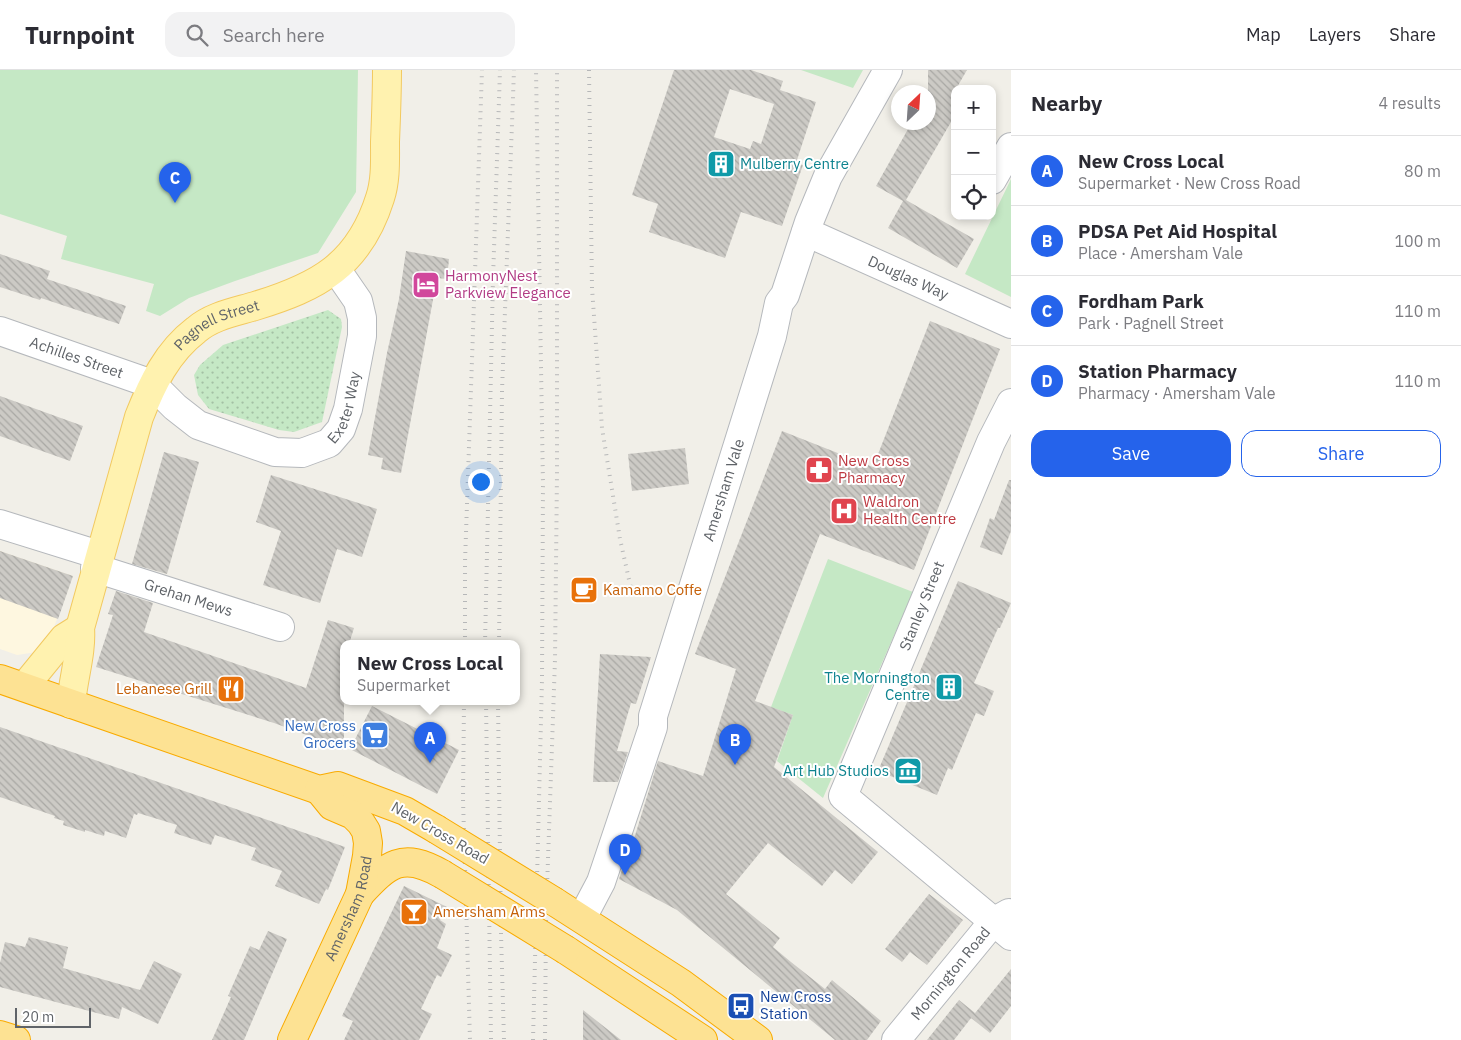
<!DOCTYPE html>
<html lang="en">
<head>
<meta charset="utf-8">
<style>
  :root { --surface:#fff; --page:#f2f2f3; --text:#2b2b33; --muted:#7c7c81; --line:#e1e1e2; --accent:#2563eb }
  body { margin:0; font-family:"IBM Plex Sans",sans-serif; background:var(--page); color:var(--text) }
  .controls { position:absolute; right:15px; top:15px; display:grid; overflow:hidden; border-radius:10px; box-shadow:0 2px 8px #0003 }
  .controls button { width:45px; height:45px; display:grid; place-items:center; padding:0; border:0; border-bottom:1px solid var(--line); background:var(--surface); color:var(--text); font:25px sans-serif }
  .compass { position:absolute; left:891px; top:15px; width:45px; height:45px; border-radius:50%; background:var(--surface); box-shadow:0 2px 8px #0003; rotate:25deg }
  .scale { position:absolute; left:15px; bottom:12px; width:76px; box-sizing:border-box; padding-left:5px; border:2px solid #5f6368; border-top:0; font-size:14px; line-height:18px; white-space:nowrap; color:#5f6368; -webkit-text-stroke:4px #fff; paint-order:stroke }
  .you { position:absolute; left:480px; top:411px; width:18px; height:18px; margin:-12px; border:4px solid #fff; border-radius:50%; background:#1a73e8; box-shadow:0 0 0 8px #1a73e833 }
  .badge { display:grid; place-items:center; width:32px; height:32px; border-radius:50%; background:var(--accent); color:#fff; font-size:16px; font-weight:700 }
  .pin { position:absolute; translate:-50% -41px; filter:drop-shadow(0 1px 2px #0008) }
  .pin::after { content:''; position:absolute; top:26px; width:18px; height:15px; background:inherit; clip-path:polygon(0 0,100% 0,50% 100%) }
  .popup { position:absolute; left:340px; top:570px; width:180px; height:65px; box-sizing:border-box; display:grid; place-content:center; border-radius:10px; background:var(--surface); filter:drop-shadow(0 1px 4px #0005); font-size:16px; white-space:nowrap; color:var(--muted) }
  .popup b { font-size:19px; color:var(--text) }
  .popup::after { content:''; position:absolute; left:50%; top:100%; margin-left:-10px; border:10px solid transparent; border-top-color:var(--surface) }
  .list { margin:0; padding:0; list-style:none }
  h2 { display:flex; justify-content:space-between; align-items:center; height:65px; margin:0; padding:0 20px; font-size:21px }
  h2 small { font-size:16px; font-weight:400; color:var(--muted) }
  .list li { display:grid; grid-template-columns:32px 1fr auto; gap:15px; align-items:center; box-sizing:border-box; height:70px; padding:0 20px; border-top:1px solid var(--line) }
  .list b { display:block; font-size:19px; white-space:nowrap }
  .list p { margin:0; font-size:16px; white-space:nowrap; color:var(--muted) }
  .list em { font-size:16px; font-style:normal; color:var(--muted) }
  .actions { display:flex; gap:10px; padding:15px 20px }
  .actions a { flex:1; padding:11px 0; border:1px solid var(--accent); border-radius:15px; text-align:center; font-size:18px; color:var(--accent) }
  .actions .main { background:var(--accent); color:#fff }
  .icon { flex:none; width:28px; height:28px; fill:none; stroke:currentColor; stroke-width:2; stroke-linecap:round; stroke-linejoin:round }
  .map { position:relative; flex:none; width:1011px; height:970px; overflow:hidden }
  header { display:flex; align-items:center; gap:30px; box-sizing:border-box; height:70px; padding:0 25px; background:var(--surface); border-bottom:1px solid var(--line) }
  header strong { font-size:24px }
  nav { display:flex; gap:28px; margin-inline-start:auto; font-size:18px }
  .search { width:350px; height:45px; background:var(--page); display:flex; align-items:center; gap:12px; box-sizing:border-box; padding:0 18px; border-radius:15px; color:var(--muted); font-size:19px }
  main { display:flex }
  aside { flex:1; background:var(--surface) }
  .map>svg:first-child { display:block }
</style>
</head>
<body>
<header>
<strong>Turnpoint</strong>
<div class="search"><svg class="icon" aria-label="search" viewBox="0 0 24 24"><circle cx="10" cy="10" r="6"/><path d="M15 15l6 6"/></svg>Search here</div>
<nav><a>Map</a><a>Layers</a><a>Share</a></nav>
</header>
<main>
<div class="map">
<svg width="1011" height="970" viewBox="0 0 1011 970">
  <defs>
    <pattern id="grass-dots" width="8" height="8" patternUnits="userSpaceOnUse" patternTransform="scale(1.25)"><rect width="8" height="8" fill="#c5e8c5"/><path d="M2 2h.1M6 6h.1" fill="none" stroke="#a3c0a4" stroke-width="1.8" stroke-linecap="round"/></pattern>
    <pattern id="building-back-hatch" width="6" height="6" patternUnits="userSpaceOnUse" patternTransform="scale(1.25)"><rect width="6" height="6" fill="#cccac5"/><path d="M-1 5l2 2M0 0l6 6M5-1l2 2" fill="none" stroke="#a9a8a4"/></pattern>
  </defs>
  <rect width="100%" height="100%" fill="#f1efe8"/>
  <path fill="#fef7e0" d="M0 481 73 506 50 568 37 582 17 585 0 579Z"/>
  <path fill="url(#grass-dots)" d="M328 240 341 249 342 257 322 352 294 362 279 360 209 339 198 325 194 305 200 295 223 275Z"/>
  <path fill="#c5e8c5" d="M0 0H358L356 122 318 183 235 211 189 228 160 246 146 241 154 214 61 189 67 166 0 144Z
    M801 0H863L853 18Z
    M1011 109V227L965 204Z
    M828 489 913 522 823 728 777 691 793 645 771 637Z"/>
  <path fill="url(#building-back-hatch)" fill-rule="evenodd" d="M674 0H751L783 11 780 20 816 32 796 93 803 95 782 156 741 142 725 188 649 162 658 134 632 125ZM730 19 774 34 761 74 753 71 750 79 714 67Z
    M928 0H967L956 19H955V45L906 130 974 169 957 198 888 158 903 131 876 116 912 52H928Z
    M406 181 449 189 447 209 437 208 401 403 381 399 383 388 368 385 387 283 399 229Z
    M0 184 50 201 47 209 126 236 119 254 41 228 40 230 0 217Z
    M930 251 1000 279 914 500 820 464 755 631 793 645 774 697 878 782 852 814 835 800 822 816 768 773 726 824 780 868 773 877 791 892 825 919 832 910 881 951 867 970H835L677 840 619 809 627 784 629 785 658 691 703 706 736 599 695 584 782 361 873 397Z
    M0 326 83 356 70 391 0 366Z
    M685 378 689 414 632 421 628 384Z
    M164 382 199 392 167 504 132 494Z
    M271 405 377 439 362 487 337 479 320 533 263 515 281 461 256 452Z
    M1009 410H1011V461L1002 485 980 477 990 448 994 450Z
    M0 481 73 506 58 549 0 528Z
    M958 511 1011 533 1000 558H998L974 613 994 621 984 646 976 643 952 700 948 698 937 725 878 701Z
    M116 521 153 533 144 562 306 618 328 550 354 558 349 574H344V676L335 672 334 675 274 653 96 597 113 545 108 544Z
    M600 584 651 587 636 634 631 633 617 681 628 682 618 712H593Z
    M372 636 459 680 437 724 350 679Z
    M0 657 345 777 328 820 326 819 319 834 275 816 282 801 251 790 256 778 215 765 211 775 174 763 177 755 138 743 137 745 134 744 126 768 105 761 104 766 85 760V762L63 755 64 751 54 748 55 746 0 727Z
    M404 816 447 837 440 850 446 854 437 878 452 885 441 907 437 905 421 939 432 944 419 970H344L353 951 342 946Z
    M929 824 963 850 927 895 910 882 902 892 885 879Z
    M268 861 287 869 244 970H212L231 927 228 926 250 876 259 880Z
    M29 867 68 877 63 898 140 920 154 891 182 904 158 954 122 937 119 949 0 917V893L5 872 25 877Z
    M1011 899V936L990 963 971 948Z
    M959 930 975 943 954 970H927Z
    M583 940 621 970H583Z"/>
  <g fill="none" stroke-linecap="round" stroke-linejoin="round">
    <defs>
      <g id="minor">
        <path d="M992 110 1011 77"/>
        <path id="s1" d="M806 162 1011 254"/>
        <path id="s2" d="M0 261 152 314 175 337 198 355 275 382 302 383 329 373 341 359 348 339 362 266V248L358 231 336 199"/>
        <path d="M1011 333 991 372 843 726 1011 866"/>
        <path d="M0 454 99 485"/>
        <path id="s3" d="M95 498 280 557"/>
        <path id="s4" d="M582 848 601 812 653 657V646L772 266 779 233 785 225 809 152 828 106 888 0"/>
        <path id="s5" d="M896 970 993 852 1009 843"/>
      </g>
      <g id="major">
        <path d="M24 617 64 568 80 558"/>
        <path id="s6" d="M71 634C73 609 82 582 80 558L139 347C152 314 167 282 196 260 212 246 235 242 255 236 318 217 359 195 380 128 386 110 385 90 385 72 386 48 387 24 387 0"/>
      </g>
      <g id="highway">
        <path d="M0 609 319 720 338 716 405 741 436 759"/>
        <path d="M360 824C388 794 402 781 442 804"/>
        <path d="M555 832 681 913 758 970"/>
        <path d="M566 880 703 970"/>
        <path d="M0 965 16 970"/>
        <path id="s7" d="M292 970 360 824 367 786 368 773 366 761 361 753 353 745 332 736 319 720"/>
      </g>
    </defs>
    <use href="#minor" stroke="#b5b8bc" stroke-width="30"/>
    <use href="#major" stroke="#f2c960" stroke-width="30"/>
    <use href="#highway" stroke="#f9ab00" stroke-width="30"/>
    <use href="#minor" stroke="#fff" stroke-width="28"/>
    <use href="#major" stroke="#fff2af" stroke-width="28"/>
    <use href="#highway" stroke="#fde293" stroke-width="28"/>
    <path stroke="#b6b7b8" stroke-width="4" stroke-dasharray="1 6" stroke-linecap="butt" d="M589 0 592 218 602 358 620 469 632 523
      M465 574V492L482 0
      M485 574 493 209 500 0
      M499 574 502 321 514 0
      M464 632 463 729 470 970
      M486 632 491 970
      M498 632 501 863 504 970
      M533 970 542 610 543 415 536 0
      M545 970 546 846 555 590 557 402V0"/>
    <defs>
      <path id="highway-bridge" d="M436 759 555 832
        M442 804 566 880"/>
    </defs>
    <use href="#highway-bridge" stroke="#f9ab00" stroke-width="30" stroke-linecap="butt"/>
    <use href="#highway-bridge" stroke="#fde293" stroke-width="28"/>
  </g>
  <defs>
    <symbol id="building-square" viewBox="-11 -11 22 22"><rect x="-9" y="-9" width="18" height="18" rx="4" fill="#0f9aa8" stroke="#fff"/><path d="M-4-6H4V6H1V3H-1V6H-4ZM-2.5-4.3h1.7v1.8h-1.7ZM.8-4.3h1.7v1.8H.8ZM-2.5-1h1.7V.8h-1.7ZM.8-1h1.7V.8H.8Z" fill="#fff"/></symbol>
    <symbol id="hotel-square" viewBox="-11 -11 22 22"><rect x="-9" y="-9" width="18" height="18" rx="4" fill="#d1479c" stroke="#fff"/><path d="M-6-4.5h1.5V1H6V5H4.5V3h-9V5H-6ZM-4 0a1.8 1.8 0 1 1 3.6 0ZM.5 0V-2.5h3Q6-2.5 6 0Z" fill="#fff"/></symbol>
    <symbol id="pharmacy-square" viewBox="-11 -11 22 22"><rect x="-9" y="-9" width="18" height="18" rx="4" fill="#e0444e" stroke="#fff"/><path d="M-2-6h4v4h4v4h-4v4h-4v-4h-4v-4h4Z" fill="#fff"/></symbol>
    <symbol id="hospital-square" viewBox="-11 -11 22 22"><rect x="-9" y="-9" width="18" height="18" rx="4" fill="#e0444e" stroke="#fff"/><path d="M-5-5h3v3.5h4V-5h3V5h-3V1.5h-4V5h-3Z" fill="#fff"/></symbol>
    <symbol id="cafe-square" viewBox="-11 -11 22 22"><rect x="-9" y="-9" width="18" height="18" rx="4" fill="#e8710a" stroke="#fff"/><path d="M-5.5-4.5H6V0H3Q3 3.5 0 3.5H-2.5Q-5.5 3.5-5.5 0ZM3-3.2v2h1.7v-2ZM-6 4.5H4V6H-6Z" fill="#fff"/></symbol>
    <symbol id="restaurant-square" viewBox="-11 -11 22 22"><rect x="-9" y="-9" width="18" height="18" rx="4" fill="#e8710a" stroke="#fff"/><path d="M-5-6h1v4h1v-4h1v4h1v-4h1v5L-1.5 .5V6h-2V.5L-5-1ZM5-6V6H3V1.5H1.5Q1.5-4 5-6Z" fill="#fff"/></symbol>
    <symbol id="supermarket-square" viewBox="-11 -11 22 22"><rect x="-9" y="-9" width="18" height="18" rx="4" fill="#3f7fe0" stroke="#fff"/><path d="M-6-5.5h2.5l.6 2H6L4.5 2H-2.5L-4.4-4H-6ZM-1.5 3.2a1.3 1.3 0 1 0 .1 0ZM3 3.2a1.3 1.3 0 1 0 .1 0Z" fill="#fff"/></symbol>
    <symbol id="museum-square" viewBox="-11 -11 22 22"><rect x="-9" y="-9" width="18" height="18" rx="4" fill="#0f9aa8" stroke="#fff"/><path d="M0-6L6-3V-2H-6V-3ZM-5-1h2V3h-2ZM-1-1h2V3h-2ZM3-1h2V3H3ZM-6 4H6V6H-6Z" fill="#fff"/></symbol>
    <symbol id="bar-square" viewBox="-11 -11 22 22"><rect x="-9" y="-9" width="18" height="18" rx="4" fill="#e8710a" stroke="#fff"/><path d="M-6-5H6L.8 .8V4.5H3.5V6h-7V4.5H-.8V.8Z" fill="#fff"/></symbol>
    <symbol id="bus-square" viewBox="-11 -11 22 22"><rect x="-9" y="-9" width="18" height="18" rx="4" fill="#1a4fb4" stroke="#fff"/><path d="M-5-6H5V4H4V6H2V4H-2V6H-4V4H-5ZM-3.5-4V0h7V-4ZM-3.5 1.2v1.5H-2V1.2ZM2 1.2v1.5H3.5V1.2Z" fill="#fff"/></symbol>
  </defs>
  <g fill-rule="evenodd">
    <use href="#building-square" x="705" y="78" width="32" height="32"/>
    <use href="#hotel-square" x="410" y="199" width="32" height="32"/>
    <use href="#pharmacy-square" x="803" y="384" width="32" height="32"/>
    <use href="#hospital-square" x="828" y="425" width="32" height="32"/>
    <use href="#cafe-square" x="568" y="504" width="32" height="32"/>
    <use href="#building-square" x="933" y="601" width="32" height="32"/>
    <use href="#restaurant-square" x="215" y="603" width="32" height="32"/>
    <use href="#supermarket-square" x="359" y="649" width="32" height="32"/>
    <use href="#museum-square" x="892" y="685" width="32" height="32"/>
    <use href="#bar-square" x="398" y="826" width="32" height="32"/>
    <use href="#bus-square" x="725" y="920" width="32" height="32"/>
  </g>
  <g text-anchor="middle" stroke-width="4" stroke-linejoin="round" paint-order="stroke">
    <g font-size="15" fill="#0d838f" stroke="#fff" text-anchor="end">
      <text x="740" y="99" text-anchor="start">Mulberry Centre</text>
      <text x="930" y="613">The Mornington<tspan x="930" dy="17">Centre</tspan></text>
      <text x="889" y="706">Art Hub Studios</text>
    </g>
    <g font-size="15" fill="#b23c85" stroke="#fff" text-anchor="start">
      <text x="445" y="211">HarmonyNest<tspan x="445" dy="17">Parkview Elegance</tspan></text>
    </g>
    <g font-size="15" fill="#5f6368" stroke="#fff">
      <text dy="5" stroke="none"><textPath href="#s1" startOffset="112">Douglas Way</textPath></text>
      <text dy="5" stroke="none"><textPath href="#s6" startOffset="422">Pagnell Street</textPath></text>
      <text dy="5" stroke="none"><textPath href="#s2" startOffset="81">Achilles Street</textPath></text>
      <text dy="5" stroke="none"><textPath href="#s2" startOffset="400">Exeter Way</textPath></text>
      <text dy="5" stroke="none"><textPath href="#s4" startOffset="452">Amersham Vale</textPath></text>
      <text dy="5" stroke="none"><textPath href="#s3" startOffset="98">Grehan Mews</textPath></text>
      <text transform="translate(922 536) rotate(-68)" y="5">Stanley Street</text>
      <text transform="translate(440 763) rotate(30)" y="5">New Cross Road</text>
      <text dy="5" stroke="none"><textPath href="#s7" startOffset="144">Amersham Road</textPath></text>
      <text dy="5" stroke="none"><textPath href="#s5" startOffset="86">Mornington Road</textPath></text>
    </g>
    <g font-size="15" fill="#be3a42" stroke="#fff" text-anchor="start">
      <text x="838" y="396">New Cross<tspan x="838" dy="17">Pharmacy</tspan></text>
      <text x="863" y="437">Waldron<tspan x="863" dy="17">Health Centre</tspan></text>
    </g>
    <g font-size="15" fill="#c56008" stroke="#fff" text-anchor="start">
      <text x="603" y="525">Kamamo Coffe</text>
      <text x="212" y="624" text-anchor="end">Lebanese Grill</text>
      <text x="433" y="847">Amersham Arms</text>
    </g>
    <g font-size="15" fill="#366cbe" stroke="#fff" text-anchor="end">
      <text x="356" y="661">New Cross<tspan x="356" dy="17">Grocers</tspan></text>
    </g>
    <g font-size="15" fill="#164399" stroke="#fff" text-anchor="start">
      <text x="760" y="932">New Cross<tspan x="760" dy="17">Station</tspan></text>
    </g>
  </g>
</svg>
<div class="controls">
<button>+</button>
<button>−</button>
<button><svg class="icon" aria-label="locate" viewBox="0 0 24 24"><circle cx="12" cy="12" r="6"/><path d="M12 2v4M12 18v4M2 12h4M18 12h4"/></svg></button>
</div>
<svg class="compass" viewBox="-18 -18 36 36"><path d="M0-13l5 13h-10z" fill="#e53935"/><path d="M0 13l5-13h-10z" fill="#7c7c81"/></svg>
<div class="scale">20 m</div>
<div class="you"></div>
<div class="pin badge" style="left:430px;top:693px">A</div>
<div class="popup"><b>New Cross Local</b>Supermarket</div>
<div class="pin badge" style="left:735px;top:695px">B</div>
<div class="pin badge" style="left:175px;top:133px">C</div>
<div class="pin badge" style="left:625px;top:805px">D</div>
</div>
<aside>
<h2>Nearby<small>4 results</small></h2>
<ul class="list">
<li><span class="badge">A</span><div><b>New Cross Local</b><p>Supermarket · New Cross Road</p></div><em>80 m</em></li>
<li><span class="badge">B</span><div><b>PDSA Pet Aid Hospital</b><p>Place · Amersham Vale</p></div><em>100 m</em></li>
<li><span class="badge">C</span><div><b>Fordham Park</b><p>Park · Pagnell Street</p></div><em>110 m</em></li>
<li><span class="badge">D</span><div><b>Station Pharmacy</b><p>Pharmacy · Amersham Vale</p></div><em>110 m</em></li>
</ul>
<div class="actions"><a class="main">Save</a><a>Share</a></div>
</aside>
</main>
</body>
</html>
